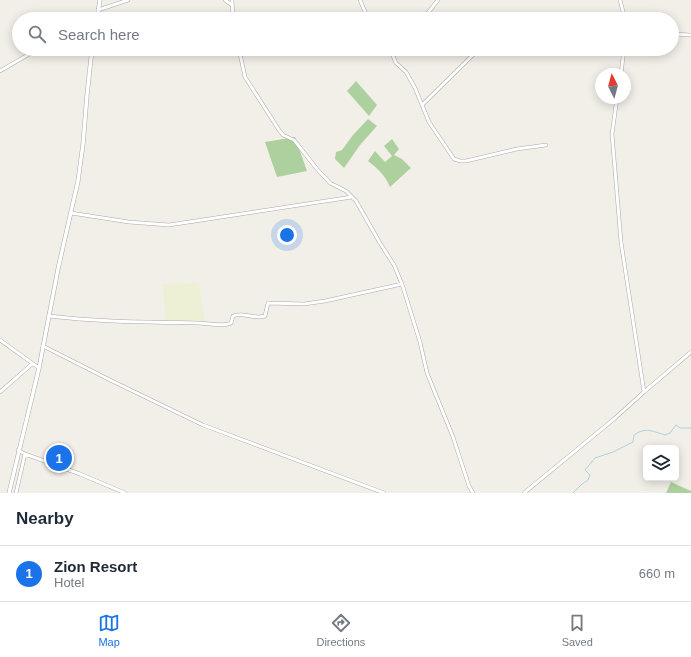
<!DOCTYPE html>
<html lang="en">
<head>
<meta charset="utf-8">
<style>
  :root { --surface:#fff; --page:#f6f6f7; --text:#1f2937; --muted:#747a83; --line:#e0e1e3; --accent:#1a73e8 }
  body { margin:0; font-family:Helvetica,sans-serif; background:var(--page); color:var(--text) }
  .controls { position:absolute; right:12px; bottom:12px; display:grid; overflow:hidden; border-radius:6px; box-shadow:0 2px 10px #0003 }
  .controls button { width:36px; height:36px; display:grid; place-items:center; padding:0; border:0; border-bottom:1px solid var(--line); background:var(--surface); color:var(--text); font:20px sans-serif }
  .compass { position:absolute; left:595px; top:68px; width:36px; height:36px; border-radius:50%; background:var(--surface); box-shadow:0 2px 10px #0003; rotate:354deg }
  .you { position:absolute; left:287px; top:235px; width:14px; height:14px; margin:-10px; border:3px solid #fff; border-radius:50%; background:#1a73e8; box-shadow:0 0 0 6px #1a73e833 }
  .badge { display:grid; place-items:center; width:26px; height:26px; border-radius:50%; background:var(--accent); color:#fff; font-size:13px; font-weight:700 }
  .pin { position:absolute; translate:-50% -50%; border:2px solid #fff; box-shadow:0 1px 4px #0006 }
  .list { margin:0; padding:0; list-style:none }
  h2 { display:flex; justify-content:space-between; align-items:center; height:52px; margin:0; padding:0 16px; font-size:17px }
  h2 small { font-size:13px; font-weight:400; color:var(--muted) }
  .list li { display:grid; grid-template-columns:26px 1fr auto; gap:12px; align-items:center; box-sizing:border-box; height:56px; padding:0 16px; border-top:1px solid var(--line) }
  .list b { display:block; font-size:15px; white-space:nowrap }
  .list p { margin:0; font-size:13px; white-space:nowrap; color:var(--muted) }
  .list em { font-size:13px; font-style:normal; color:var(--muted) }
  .icon { flex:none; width:22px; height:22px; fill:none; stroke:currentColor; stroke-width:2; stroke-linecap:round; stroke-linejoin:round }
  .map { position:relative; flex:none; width:691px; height:493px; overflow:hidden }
  .search { position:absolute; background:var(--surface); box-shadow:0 2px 10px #0003; left:12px; right:12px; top:12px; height:44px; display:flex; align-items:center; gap:10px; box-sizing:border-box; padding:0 14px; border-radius:22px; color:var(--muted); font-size:15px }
  .sheet { height:108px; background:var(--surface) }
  nav { display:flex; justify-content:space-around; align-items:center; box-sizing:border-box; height:56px; border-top:1px solid var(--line); background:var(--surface); font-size:11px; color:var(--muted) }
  nav a { display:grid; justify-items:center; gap:2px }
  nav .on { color:var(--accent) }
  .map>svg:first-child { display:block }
</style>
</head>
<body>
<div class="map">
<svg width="691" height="493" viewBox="0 0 691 493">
  <rect width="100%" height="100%" fill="#f2efe9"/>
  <path fill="#eef0d5" d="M199 283 205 322 165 321 163 284Z"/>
  <path fill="#add19e" d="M356 81 377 105 369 116 347 91Z
    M368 119 377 126 360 145 344 168 335 159 336 152 342 150 353 135Z
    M295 137 307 171 277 177 265 142Z
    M392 139 399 149 394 155 402 159 411 168 390 187C385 175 377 168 368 161L375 151 385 162 392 156 384 146Z
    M671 482 691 491V493H666Z"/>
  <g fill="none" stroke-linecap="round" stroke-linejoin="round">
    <path stroke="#aad3df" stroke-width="1" d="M573 493 582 484 588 480 590 475 585 470 595 458 613 452 633 442 634 435C646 427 652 431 665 435L670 433 676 425 680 428H691"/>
    <defs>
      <path id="minor" d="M225 0 232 5
        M232 0 233 19
        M360 0 368 19
        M620 0 625 19
        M98 10 128 0
        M423 19 438 0
        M672 34 691 35
        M239 49 245 77 279 130 283 135 294 140 317 169 330 183 346 191 356 201 380 243 394 265 402 284 420 342 427 373 453 437 469 486 473 493
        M390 49 396 63 406 72 415 88 429 122 454 159 460 161H466L517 149 546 145
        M393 53 400 49
        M0 71 38 49
        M621 74 624 49
        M617 98 612 134 621 242 644 392
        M423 104 479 49
        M71 213 129 222 169 225 352 197
        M49 316C98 322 148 322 198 323 206 323 225 327 231 323L233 316C243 311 254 320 265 316L268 303 304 304 325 301 402 284
        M0 340 39 368
        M43 346 110 380 203 425 384 493
        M0 392 32 364
        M18 450 25 454 80 474 125 493
        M16 493 25 454
        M524 493 614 419 644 392 691 352"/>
      <path id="tertiary" d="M97 19 100 0
        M9 493 39 368 58 269 78 181 83 144 87 95 92 49"/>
    </defs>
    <use href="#minor" stroke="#a9a9a9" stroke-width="4"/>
    <use href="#tertiary" stroke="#a9a9a9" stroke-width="4.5"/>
    <use href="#minor" stroke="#fff" stroke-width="3"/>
    <use href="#tertiary" stroke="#fff" stroke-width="3.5"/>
  </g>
</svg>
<div class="controls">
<button><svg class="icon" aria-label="layers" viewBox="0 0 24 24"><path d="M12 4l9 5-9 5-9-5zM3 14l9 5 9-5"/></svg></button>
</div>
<svg class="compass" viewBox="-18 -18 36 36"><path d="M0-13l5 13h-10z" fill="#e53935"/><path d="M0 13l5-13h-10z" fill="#747a83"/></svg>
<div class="you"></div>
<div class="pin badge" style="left:59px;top:458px">1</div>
<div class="search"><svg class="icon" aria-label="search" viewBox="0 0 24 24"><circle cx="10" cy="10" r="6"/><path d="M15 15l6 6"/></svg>Search here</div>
</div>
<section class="sheet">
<h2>Nearby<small></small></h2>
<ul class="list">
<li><span class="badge">1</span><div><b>Zion Resort</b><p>Hotel</p></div><em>660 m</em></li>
</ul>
</section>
<nav>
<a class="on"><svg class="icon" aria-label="map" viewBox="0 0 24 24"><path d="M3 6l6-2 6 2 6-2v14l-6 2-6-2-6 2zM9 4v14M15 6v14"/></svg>Map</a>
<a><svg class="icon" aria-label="directions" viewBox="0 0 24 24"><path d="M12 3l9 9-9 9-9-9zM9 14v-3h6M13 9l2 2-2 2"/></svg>Directions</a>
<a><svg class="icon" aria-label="saved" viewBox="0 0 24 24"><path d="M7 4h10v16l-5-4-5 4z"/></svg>Saved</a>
</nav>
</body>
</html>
